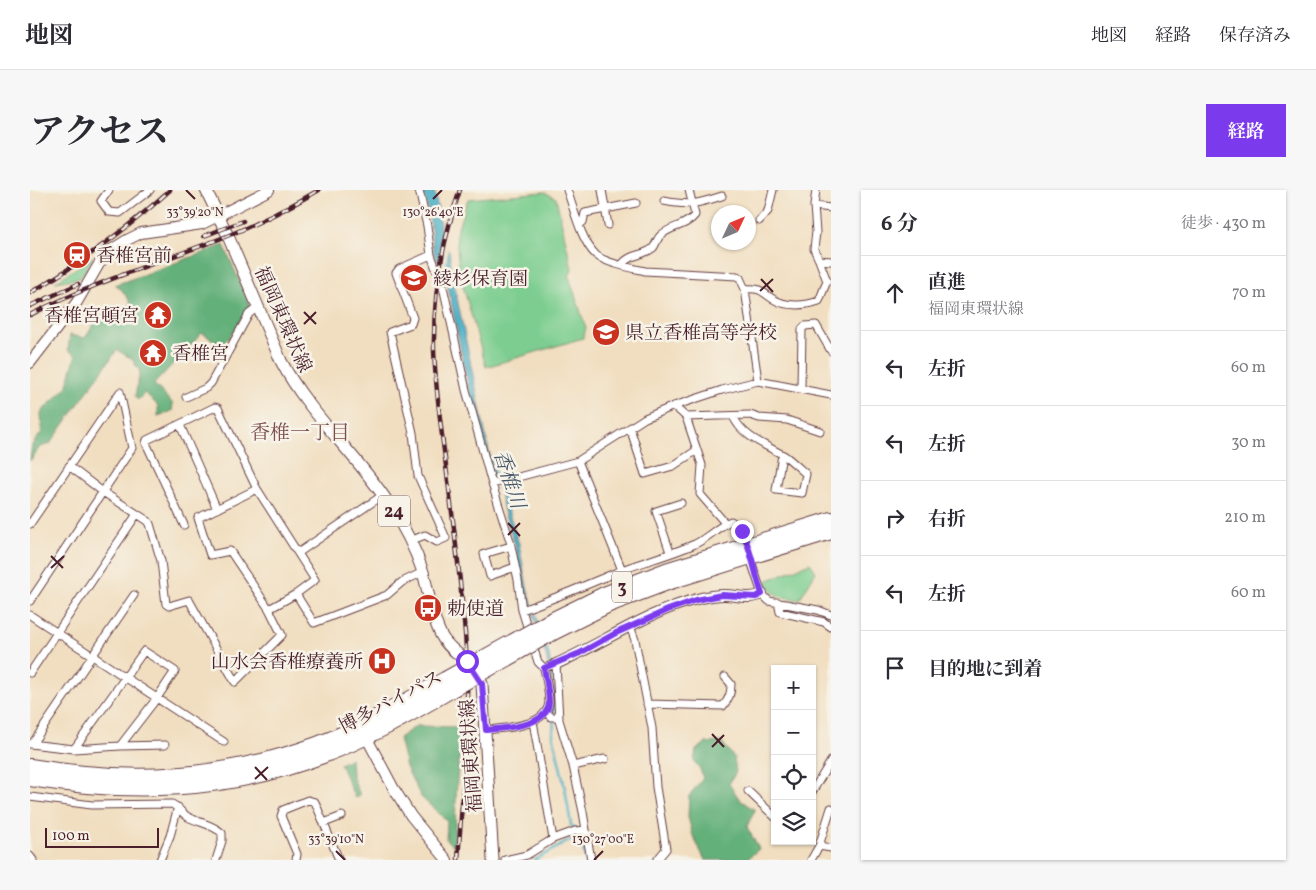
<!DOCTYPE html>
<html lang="ja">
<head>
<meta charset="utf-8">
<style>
  :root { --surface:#fff; --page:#f7f7f7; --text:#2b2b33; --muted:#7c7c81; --line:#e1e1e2; --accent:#7c3aed }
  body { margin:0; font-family:Vollkorn,"Noto Serif JP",serif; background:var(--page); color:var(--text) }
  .controls { position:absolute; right:15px; bottom:15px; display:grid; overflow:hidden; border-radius:0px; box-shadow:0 1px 4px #0004 }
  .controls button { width:45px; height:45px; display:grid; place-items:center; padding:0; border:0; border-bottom:1px solid var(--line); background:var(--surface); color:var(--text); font:25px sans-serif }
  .compass { position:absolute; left:681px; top:15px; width:45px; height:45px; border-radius:50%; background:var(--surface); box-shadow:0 1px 4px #0004; rotate:46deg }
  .scale { position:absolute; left:15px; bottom:12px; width:114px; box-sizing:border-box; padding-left:5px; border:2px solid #4a1f2b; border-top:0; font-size:14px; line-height:18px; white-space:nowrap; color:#4a1f2b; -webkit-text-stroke:4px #f7f3e8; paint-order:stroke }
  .stop { position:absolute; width:15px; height:15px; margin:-11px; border:4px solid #7c3aed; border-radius:50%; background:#fff }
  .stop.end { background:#7c3aed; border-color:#fff; box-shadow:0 1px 5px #0008 }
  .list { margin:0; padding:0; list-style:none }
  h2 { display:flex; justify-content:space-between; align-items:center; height:65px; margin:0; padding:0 20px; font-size:21px }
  h2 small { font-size:16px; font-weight:400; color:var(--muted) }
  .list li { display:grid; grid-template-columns:32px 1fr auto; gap:15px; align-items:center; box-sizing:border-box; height:75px; padding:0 20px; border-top:1px solid var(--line) }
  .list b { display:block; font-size:19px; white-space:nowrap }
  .list p { margin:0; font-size:16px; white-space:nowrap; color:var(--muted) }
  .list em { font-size:16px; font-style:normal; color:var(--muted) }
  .icon { flex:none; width:28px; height:28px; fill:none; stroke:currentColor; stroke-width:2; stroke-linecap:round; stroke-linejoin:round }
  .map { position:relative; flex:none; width:801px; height:670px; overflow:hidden; border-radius:0px }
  header { display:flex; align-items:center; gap:30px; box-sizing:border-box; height:70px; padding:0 25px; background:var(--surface); border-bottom:1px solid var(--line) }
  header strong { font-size:24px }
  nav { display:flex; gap:28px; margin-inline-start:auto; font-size:18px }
  .intro { display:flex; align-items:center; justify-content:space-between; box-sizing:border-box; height:120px; padding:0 30px }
  h1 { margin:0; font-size:35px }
  .button { padding:12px 22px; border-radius:0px; background:var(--accent); color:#fff; font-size:18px; font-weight:700 }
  main { display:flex; gap:30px; padding:0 30px }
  aside { flex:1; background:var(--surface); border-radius:0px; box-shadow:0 1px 4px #0004 }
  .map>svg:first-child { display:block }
</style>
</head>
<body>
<header>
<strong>地図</strong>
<nav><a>地図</a><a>経路</a><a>保存済み</a></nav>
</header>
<div class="intro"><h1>アクセス</h1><a class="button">経路</a></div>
<main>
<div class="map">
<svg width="801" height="670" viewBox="0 0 801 670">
  <rect width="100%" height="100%" fill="#f7f3e8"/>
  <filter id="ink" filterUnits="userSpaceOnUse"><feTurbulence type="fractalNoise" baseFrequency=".02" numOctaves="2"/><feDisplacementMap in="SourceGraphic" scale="10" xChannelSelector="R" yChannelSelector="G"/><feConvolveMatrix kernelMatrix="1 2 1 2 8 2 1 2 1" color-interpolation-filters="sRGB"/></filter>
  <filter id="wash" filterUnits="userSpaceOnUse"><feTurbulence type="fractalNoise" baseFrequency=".0096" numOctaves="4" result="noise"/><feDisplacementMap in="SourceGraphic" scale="20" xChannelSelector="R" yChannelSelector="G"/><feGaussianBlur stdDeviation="1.12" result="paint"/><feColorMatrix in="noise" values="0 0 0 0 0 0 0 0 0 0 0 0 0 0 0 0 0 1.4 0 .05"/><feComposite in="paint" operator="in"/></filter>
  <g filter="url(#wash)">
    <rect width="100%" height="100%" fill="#f1dec0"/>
    <path fill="#7bcd8f" stroke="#62765d" d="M514 2 526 8 542 79 539 87 556 138 553 148 456 177 429 82 426 43 438 9Z
      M63 67 50 88 25 92Z
      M780 373 786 382 769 410C752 406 744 409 736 391Z"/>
    <path fill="#64b07a" stroke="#576852" d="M194 55 220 116 199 148 190 154 172 143 124 194 143 214 142 221 128 226V216L115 203 108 210 105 206 110 182 102 169 87 160 20 254 10 257 0 271 2 255 12 242 11 223 15 218 36 198 46 165 38 160 40 145 55 148 64 134 80 120 94 121 101 113 92 100 85 95Z
      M386 536 433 537 427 589 424 656 416 650 417 631 391 607 376 577 369 548Z
      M692 552 704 568 706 582 699 594 710 610 725 620 717 637 729 659 716 670H675L663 646 658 627 659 606 673 588 670 579 664 571 666 560 676 553Z
      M321 568 322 585 330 605 325 608 310 574Z"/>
    <path fill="#46aec5" stroke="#486678" d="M392 0H404L409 23 411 51 419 61 423 89 460 266 466 285 473 297 479 323 489 354 497 397 519 464 522 486 525 524H521L520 487 516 466 497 405 492 397 485 355 475 325 469 299 462 286 438 195 416 87C401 69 403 53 400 31 399 21 395 10 392 0Z"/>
    <path fill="#f1dec0" d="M413 43 414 50 418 56 414 90 406 80Z"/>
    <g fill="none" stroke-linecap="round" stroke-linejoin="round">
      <path stroke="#46aec5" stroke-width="2.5" d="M524 528 523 545 535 598 541 635 545 639
        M549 643 556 670
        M505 670 551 644"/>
    </g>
  </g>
  <g filter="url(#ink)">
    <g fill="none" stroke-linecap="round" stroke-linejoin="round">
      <defs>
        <path id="street" d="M79 0 71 11 79 22 90 23 120 0
          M389 0 397 36 401 65 414 101 436 200 462 294 480 351 488 390 492 420 499 443
          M537 0C544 19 551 51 566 65 575 73 602 78 615 81L707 86 710 88 715 99 728 191
          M572 0 578 35
          M786 0 784 16 786 42 784 59 789 70
          M634 11C659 16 667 14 692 6
          M784 16 801 18
          M729 31 738 21 743 0
          M549 35 553 32 555 23 606 13
          M592 75C598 64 614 66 623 58 626 55 627 48 631 45 641 36 657 36 665 25L659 0
          M715 99C733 98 730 101 743 109 756 117 775 116 789 111L797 91 789 70 801 71
          M771 198 772 139 775 136 786 135 801 161
          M156 207 176 198 181 193 219 124 228 117
          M644 216 656 227 672 275 670 304 695 333
          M703 226C712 247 736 255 755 266 762 271 769 278 776 284L772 303 746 300 752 265
          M656 227 720 225 729 228 757 230 790 241
          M150 235 187 319
          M600 238 615 284 643 276 667 260
          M548 271 592 380
          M39 276 73 302 118 331 120 334 131 371 136 414 139 416 159 410 205 492 252 445 239 419 200 361 180 365 168 328 227 299
          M462 294 548 271 615 228 644 216 692 200 728 191 801 205
          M0 334 90 202
          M154 335 116 253 117 250 185 217 188 218 227 299 285 390 266 404 239 419
          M380 351 395 345 407 352 416 348 388 286 383 243 360 142 381 134 383 128 366 83 369 79 401 65
          M481 356 454 364 460 386 485 377
          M640 362 626 321 651 313
          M268 363 353 305
          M266 404 284 433 357 405 372 392 393 382
          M0 411 102 258 90 202
          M748 412 750 422 794 432 801 437
          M492 420C526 408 559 394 592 380 616 371 642 364 665 354 678 348 688 336 701 331L707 335 718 354 720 368 732 404 739 411 788 420 801 425
          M0 425 194 552
          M600 436 605 450 622 538 626 597 636 659 627 670
          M502 453 508 472 514 478 526 474 529 530 543 576 553 622 561 670
          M0 483 107 324
          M617 514 693 516C699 509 701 504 701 494L695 487
          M516 522 521 527H529
          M456 540C474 538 517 537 519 512 519 501 516 489 514 478
          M0 554 44 559 90 556 127 508 145 481 114 461 44 559
          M2 554 104 405
          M90 556 135 555
          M543 576 575 569
          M718 601 745 627
          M782 602 801 571
          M0 607 62 615 142 614C148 617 152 623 158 627 170 633 182 634 192 643V651L186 670
          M294 633 312 626
          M523 649 545 641 556 640
          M789 656 801 658
          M0 666 3 670
          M130 670 140 646 148 617
          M266 670 267 664 251 626 253 620 278 610 285 612 309 670
          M475 670 497 665 523 649 503 531
          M781 670 789 656 801 618"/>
        <path id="secondary" d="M0 173 47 112 69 74 78 62 97 50 111 43 172 34 239 0
          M526 474C573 453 617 422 667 409 675 407 685 405 694 405 707 405 720 410 732 404
          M334 543 364 599 381 626 417 670"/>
        <path id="primary" d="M176 0 198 46 251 171C279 225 326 263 359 314 373 335 385 358 393 382 399 403 401 426 411 445 416 456 428 463 437 472 444 478 448 486 452 494L463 670"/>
        <path id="highway" d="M517 432 574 404 636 380 801 329
          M523 443 579 415 640 392 801 342
          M0 576C100 593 191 589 287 554 332 537 373 512 415 489
          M0 589C101 605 196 603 293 566 338 549 380 525 422 500"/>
      </defs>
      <use href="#street" stroke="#633c41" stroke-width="9"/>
      <use href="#secondary" stroke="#633c41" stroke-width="12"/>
      <use href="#primary" stroke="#633c41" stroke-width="13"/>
      <use href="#highway" stroke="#633c41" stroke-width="16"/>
      <use href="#street" stroke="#fff" stroke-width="7"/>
      <use href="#secondary" stroke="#fff" stroke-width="10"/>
      <use href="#primary" stroke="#fff" stroke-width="11"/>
      <use href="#highway" stroke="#fff" stroke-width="14"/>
      <defs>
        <path id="rail" d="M174 46 213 31
          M0 103C51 73 96 40 140 0
          M0 116 48 94
          M0 125C64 92 131 72 197 46 229 33 260 17 289 0
          M428 670C433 594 441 519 435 443 431 398 426 352 420 307 414 258 406 210 404 160 403 106 412 51 430 0"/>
      </defs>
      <use href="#rail" stroke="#4a1f2b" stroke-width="4.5"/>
      <use href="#rail" stroke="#f7f3e8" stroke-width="2.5" stroke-dasharray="8" stroke-linecap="butt"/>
      <defs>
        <path id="highway-bridge" d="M415 489 517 432
          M422 500 523 443"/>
      </defs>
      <use href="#highway-bridge" stroke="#633c41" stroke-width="16" stroke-linecap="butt"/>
      <use href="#highway-bridge" stroke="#fff" stroke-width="14"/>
    </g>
  </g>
  <g fill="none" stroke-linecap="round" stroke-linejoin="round" filter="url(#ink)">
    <path stroke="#7c3aed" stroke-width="6" d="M437 471 452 494 456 540C474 538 517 537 519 513 519 501 516 489 514 478L550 463 586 443 638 420 666 410 692 405 726 407 732 404C725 384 721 359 712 341"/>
  </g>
  <path fill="none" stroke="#4a1f2b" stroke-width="2" d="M156 0 165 9M403 9 412 0M731 89 743 102M730 101 743 89M274 122 286 134M274 134 286 122M478 333 490 346M478 345 490 333M21 366 33 378M21 378 34 366M682 544 694 557M682 557 694 545M225 577 237 590M225 589 238 577M306 661 315 670M564 670 573 661"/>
  <defs>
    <symbol id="station-disc" viewBox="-11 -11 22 22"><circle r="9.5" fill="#c8321e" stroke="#f7f3e8"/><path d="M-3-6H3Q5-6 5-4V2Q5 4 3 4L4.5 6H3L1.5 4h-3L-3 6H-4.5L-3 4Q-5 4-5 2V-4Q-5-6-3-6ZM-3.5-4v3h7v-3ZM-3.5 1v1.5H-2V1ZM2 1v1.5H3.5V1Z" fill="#fff"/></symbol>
    <symbol id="school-disc" viewBox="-11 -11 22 22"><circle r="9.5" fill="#c8321e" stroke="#f7f3e8"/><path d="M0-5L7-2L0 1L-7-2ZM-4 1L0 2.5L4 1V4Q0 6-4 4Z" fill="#fff"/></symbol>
    <symbol id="temple-disc" viewBox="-11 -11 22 22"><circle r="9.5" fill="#c8321e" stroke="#f7f3e8"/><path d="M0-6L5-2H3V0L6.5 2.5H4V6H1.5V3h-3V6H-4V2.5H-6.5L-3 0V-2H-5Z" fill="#fff"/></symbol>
    <symbol id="bus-disc" viewBox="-11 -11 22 22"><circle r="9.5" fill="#c8321e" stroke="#f7f3e8"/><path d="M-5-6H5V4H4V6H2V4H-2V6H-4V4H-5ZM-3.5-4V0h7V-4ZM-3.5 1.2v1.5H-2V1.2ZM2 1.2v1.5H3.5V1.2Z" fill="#fff"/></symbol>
    <symbol id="hospital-disc" viewBox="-11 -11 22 22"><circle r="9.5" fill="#c8321e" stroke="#f7f3e8"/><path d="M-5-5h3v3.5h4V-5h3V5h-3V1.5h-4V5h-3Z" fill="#fff"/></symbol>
  </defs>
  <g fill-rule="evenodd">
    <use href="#station-disc" x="31" y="49" width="32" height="32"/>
    <use href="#school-disc" x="368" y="72" width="32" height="32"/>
    <use href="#temple-disc" x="112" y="109" width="32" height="32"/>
    <use href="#school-disc" x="560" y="126" width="32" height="32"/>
    <use href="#temple-disc" x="107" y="147" width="32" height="32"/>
    <use href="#bus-disc" x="382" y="402" width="32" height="32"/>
    <use href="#hospital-disc" x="336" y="455" width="32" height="32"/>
  </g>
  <g text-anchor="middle" stroke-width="5" stroke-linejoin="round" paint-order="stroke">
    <g fill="#f7f3e8" stroke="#7e5f64" stroke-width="1">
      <rect x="348" y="305.5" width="32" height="31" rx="4"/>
      <rect x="582" y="381.5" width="20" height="31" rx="4"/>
    </g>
    <g font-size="18" font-weight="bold" fill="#4a1f2b">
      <text x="364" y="327">24</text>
      <text x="592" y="403">3</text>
    </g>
    <g font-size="19" fill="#4a1f2b" stroke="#f7f3e8" text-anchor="start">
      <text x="66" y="72">香椎宮前</text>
      <text x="403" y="95">綾杉保育園</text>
      <text x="109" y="132" text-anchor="end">香椎宮頓宮</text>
      <text x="595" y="149">県立香椎高等学校</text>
      <text x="142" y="170">香椎宮</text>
      <text x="417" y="425">勅使道</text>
      <text x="333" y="478" text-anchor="end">山水会香椎療養所</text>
    </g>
    <g font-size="19" fill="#4a1f2b" stroke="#f7f3e8">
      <text transform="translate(254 129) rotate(66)" y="7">福岡東環状線</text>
      <text transform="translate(360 511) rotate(-28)" y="7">博多バイパス</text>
      <text transform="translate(440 566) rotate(-94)" y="7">福岡東環状線</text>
    </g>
    <g font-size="20" fill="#7d4f4f" stroke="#f7f3e8">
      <text x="270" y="249">香椎一丁目</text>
    </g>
    <g font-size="20" font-style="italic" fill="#485869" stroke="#f7f3e8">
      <text transform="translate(480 289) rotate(72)" y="7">香椎川</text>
    </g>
  </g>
  <g font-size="12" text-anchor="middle" fill="#4a1f2b" stroke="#f7f3e8" stroke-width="5" stroke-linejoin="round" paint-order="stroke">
    <text x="403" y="26">130°26'40"E</text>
    <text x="165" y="26">33°39'20"N</text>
    <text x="306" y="653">33°39'10"N</text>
    <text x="573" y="653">130°27'00"E</text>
  </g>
</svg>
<div class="controls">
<button>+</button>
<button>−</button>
<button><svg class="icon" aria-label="locate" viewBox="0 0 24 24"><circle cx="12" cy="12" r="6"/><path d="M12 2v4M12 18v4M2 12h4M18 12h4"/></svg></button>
<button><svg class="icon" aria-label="layers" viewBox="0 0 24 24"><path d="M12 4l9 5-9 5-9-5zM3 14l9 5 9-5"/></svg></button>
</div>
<svg class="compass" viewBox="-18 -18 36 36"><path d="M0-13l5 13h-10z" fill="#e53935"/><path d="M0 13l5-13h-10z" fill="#7c7c81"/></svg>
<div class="scale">100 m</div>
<div class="stop" style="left:437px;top:471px"></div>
<div class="stop end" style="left:712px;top:341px"></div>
</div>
<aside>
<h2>6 分<small>徒歩 · 430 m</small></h2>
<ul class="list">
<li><svg class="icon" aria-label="ahead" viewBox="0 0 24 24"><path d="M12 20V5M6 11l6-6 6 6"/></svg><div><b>直進</b><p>福岡東環状線</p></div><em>70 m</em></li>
<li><svg class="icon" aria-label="left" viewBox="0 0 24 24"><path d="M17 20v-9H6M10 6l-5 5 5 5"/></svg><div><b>左折</b></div><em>60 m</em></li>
<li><svg class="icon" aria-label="left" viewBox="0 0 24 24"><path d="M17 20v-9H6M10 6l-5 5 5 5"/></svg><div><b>左折</b></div><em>30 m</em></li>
<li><svg class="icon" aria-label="right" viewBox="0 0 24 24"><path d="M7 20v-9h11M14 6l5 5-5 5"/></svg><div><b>右折</b></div><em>210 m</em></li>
<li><svg class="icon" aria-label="left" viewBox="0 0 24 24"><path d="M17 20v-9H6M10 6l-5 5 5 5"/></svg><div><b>左折</b></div><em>60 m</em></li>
<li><svg class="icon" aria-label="arrive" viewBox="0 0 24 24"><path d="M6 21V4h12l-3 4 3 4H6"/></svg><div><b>目的地に到着</b></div></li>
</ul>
</aside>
</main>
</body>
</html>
